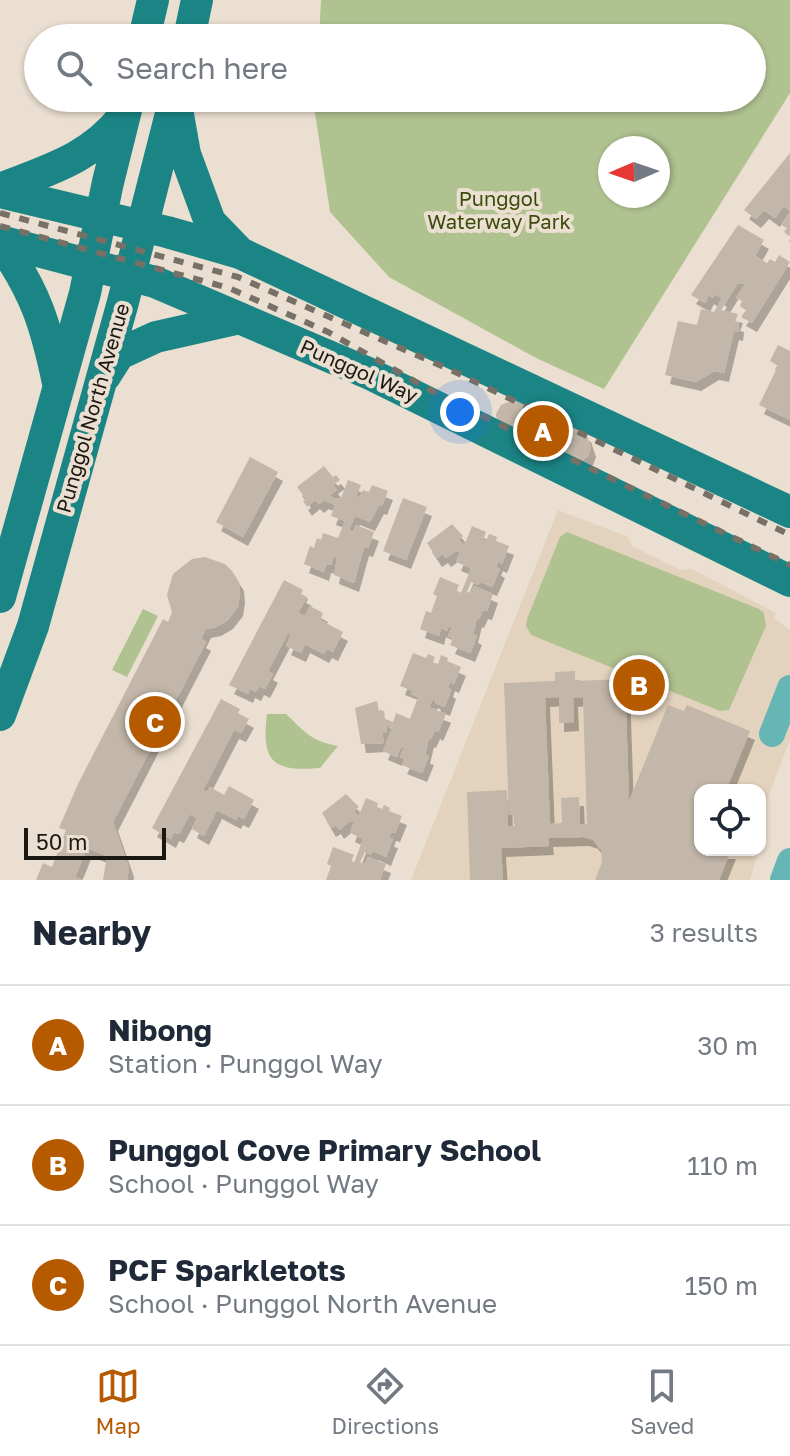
<!DOCTYPE html>
<html lang="en">
<head>
<meta charset="utf-8">
<style>
  :root { --surface:#fff; --page:#f2f2f3; --text:#1f2937; --muted:#747a83; --line:#e0e1e3; --accent:#b65a00 }
  body { margin:0; font-family:"Golos Text",sans-serif; background:var(--page); color:var(--text) }
  .controls { position:absolute; right:24px; bottom:24px; display:grid; overflow:hidden; border-radius:16px; box-shadow:0 2px 6px #0004 }
  .controls button { width:72px; height:72px; display:grid; place-items:center; padding:0; border:0; border-bottom:2px solid var(--line); background:var(--surface); color:var(--text); font:40px sans-serif }
  .compass { position:absolute; left:598px; top:136px; width:72px; height:72px; border-radius:50%; background:var(--surface); box-shadow:0 2px 6px #0004; rotate:268deg }
  .scale { position:absolute; left:24px; bottom:20px; width:142px; box-sizing:border-box; padding-left:8px; border:4px solid #1b1812; border-top:0; font-size:22px; line-height:28px; white-space:nowrap; color:#1b1812; -webkit-text-stroke:6px #eadfd0; paint-order:stroke }
  .you { position:absolute; left:460px; top:412px; width:28px; height:28px; margin:-20px; border:6px solid #fff; border-radius:50%; background:#1a73e8; box-shadow:0 0 0 12px #1a73e833 }
  .badge { display:grid; place-items:center; width:52px; height:52px; border-radius:50%; background:var(--accent); color:#fff; font-size:26px; font-weight:700 }
  .pin { position:absolute; translate:-50% -50%; border:4px solid #fff; box-shadow:0 2px 8px #0006 }
  .list { margin:0; padding:0; list-style:none }
  h2 { display:flex; justify-content:space-between; align-items:center; height:104px; margin:0; padding:0 32px; font-size:34px }
  h2 small { font-size:26px; font-weight:400; color:var(--muted) }
  .list li { display:grid; grid-template-columns:52px 1fr auto; gap:24px; align-items:center; box-sizing:border-box; height:120px; padding:0 32px; border-top:2px solid var(--line) }
  .list b { display:block; font-size:30px; white-space:nowrap }
  .list p { margin:0; font-size:26px; white-space:nowrap; color:var(--muted) }
  .list em { font-size:26px; font-style:normal; color:var(--muted) }
  .icon { flex:none; width:44px; height:44px; fill:none; stroke:currentColor; stroke-width:2; stroke-linecap:round; stroke-linejoin:round }
  .map { position:relative; flex:none; width:790px; height:880px; overflow:hidden }
  .search { position:absolute; background:var(--surface); box-shadow:0 2px 6px #0004; left:24px; right:24px; top:24px; height:88px; display:flex; align-items:center; gap:20px; box-sizing:border-box; padding:0 28px; border-radius:44px; color:var(--muted); font-size:30px }
  .sheet { height:464px; background:var(--surface) }
  nav { display:flex; justify-content:space-around; align-items:center; box-sizing:border-box; height:112px; border-top:2px solid var(--line); background:var(--surface); font-size:22px; color:var(--muted) }
  nav a { display:grid; justify-items:center; gap:4px }
  nav .on { color:var(--accent) }
  .map>svg:first-child { display:block }
</style>
</head>
<body>
<div class="map">
<svg width="790" height="880" viewBox="0 0 790 880">
  <defs>
    <filter id="shadow"><feDropShadow dx="5" dy="9" stdDeviation="0" flood-color="#0004"/></filter>
  </defs>
  <rect width="100%" height="100%" fill="#eadfd0"/>
  <path fill="#e3d3be" d="M558 510 628 537 632 546 680 570 692 569 776 613 774 618 790 630V740L765 805 760 842V790H700V850H759L750 880H411Z"/>
  <path fill="#b1c291" fill-rule="evenodd" d="M321 0H790V93L604 389 536 358 389 277 330 212 315 113 316 98H752V38H319ZM610 148H658V196H610Z
    M567 532 759 609 764 613 766 626 729 710 720 711 531 635 526 626 527 619 560 537Z
    M143 609 158 616 127 677 112 670Z
    M267 714H286C305 732 311 741 338 746L320 768C273 772 261 762 267 714Z"/>
  <path fill="#c2b7a9" fill-rule="evenodd" filter="url(#shadow)" d="M790 153V211L784 206 775 218 764 210 756 219 744 210Z
    M790 212V236L784 232 787 228 781 225Z
    M738 225 764 240 755 256 767 263 770 259 775 262 779 255 790 262 752 323 741 317 746 310 740 306 742 301 736 298 745 284 738 283 721 310 738 314 735 322 739 323 738 332 734 331 724 373 714 371 696 382 665 375 678 321 697 325 701 309 714 312 722 298 715 294 713 298 709 295 705 303 691 295Z
    M778 345 790 351V420L759 405 778 366 770 361Z
    M516 399 586 433 591 448 588 456 580 462 497 420 496 414 501 405Z
    M250 457 278 472 243 537 216 522Z
    M324 466 333 477 336 475 340 480 333 485 337 490 329 496 336 499 341 498 348 480 361 485 356 497 359 498 363 490 369 492 372 485 388 491 382 506 379 505 370 522 355 516 349 530 353 532 356 525 374 532 368 548 364 547 354 583 334 575 337 558 334 556 331 565 326 564 324 572 304 564 310 546 314 548 317 538 321 540 323 533 338 538 345 521 331 516 335 505 324 500 319 504 315 500 307 507 303 501 306 499 297 487Z
    M403 498 427 507 406 560 383 551Z
    M452 524 463 536 459 540 464 546 472 526 486 532 483 540 486 541 489 534 497 537 496 541 509 546 502 564 498 562 496 567 500 569 492 587 480 582 478 585 471 582 467 592 471 593 474 586 493 594 487 611 483 610 479 619 477 618 473 634 477 636 470 653 450 645 453 638 448 636 452 627 449 626 447 631 441 628 439 636 420 629 426 611 431 613 437 596 433 594 440 577 459 585 456 592 461 593 471 568 456 562 460 552 456 551 446 558 443 554 437 558 427 543Z
    M205 557 225 564 232 571 239 582 240 594 238 607 228 620 216 627 206 629 201 639 206 642 113 822 129 868 127 880H103L107 856 87 848 75 877 82 880H36L43 863 52 867 66 830 59 828 78 784 163 619 168 622 172 612 167 595 173 574 192 559Z
    M284 580 303 590 301 594 307 597 298 613 305 616 310 606 323 613 320 620 343 632 333 652 327 649 324 654 305 644 301 653 286 646 291 635 288 633 268 671 273 674 265 689 259 686 256 692 250 689 248 694 229 685Z
    M413 653 426 658 428 654 435 657 433 662 438 664 441 655 448 658 447 661 461 667 454 684 450 682 448 688 451 690 445 707 435 703 436 701 433 699 429 707 446 714 438 732 435 730 431 739 429 738 425 755 429 756 422 773 402 765 405 759 400 757 404 748 401 747 397 757 383 751 392 728 386 725 387 732 382 733 384 743 361 744 355 708 377 701 379 712 384 711 385 719 393 722 396 713 410 719 418 697 411 694 413 691 400 686Z
    M575 671V681L625 679 629 801 668 705 684 711 687 705 750 731 726 790H700V850H731L719 880H595L602 862 601 850 593 840 584 837 548 838 549 846 501 848 503 880H470L467 792 507 790 508 826H515L514 815H509L504 683 555 681V672ZM559 697V723L574 722 573 698 583 697 587 824H580L579 797 561 798 562 823 550 824 545 698Z
    M221 699 240 709 238 713 249 719 241 733 234 730 203 790 207 792 210 787 224 795 229 786 254 800 244 819 238 816 236 820 217 810 204 836 192 829 197 818 190 814 179 834 174 832 171 839 152 828Z
    M346 794 359 807 354 811 357 815H359L366 798 378 803 377 807 382 809 384 805 390 808 389 811 402 816 395 833 391 832 389 838 393 839 386 857 373 851 371 855 365 852 360 862 365 864 368 857 386 864 380 880H326L331 866 327 864 333 847 354 855 351 862 354 863 363 839 350 833 354 822 350 821 339 830 336 825 331 828 322 813Z"/>
  <g fill="none" stroke-linecap="round" stroke-linejoin="round">
    <path stroke="#66b6b5" stroke-width="26" d="M772 734 790 688
      M783 880 790 861"/>
    <path stroke="#1b8585" stroke-width="32" d="M144 38 153 0
      M189 38 197 0
      M177 109 185 154 210 222 240 253
      M0 189C48 170 90 159 123 117
      M0 192 167 232 240 253 790 512
      M0 241 155 282 368 373 790 581
      M0 242C35 290 46 325 58 383
      M105 376 119 354 156 337 236 319
      M0 597 85 293 108 182 129 98
      M0 715 33 626 123 302 175 98"/>
    <path stroke="#767066" stroke-width="6" stroke-dasharray="10 10" stroke-linecap="butt" d="M0 213 238 277 453 371 790 535
      M0 226 229 288 328 332 439 395 790 565"/>
  </g>
  <g text-anchor="middle" stroke-width="8" stroke-linejoin="round" paint-order="stroke">
    <g font-size="20" fill="#3b4b0c" stroke="#eadfd0">
      <text x="499" y="206">Punggol<tspan x="499" dy="23">Waterway Park</tspan></text>
    </g>
    <g font-size="20" fill="#1b1812" stroke="#eadfd0">
      <text transform="translate(359 371) rotate(24)" y="7">Punggol Way</text>
      <text transform="translate(93 408) rotate(-74)" y="7">Punggol North Avenue</text>
    </g>
  </g>
</svg>
<div class="controls">
<button><svg class="icon" aria-label="locate" viewBox="0 0 24 24"><circle cx="12" cy="12" r="6"/><path d="M12 2v4M12 18v4M2 12h4M18 12h4"/></svg></button>
</div>
<svg class="compass" viewBox="-18 -18 36 36"><path d="M0-13l5 13h-10z" fill="#e53935"/><path d="M0 13l5-13h-10z" fill="#747a83"/></svg>
<div class="scale">50 m</div>
<div class="you"></div>
<div class="pin badge" style="left:543px;top:431px">A</div>
<div class="pin badge" style="left:639px;top:685px">B</div>
<div class="pin badge" style="left:155px;top:722px">C</div>
<div class="search"><svg class="icon" aria-label="search" viewBox="0 0 24 24"><circle cx="10" cy="10" r="6"/><path d="M15 15l6 6"/></svg>Search here</div>
</div>
<section class="sheet">
<h2>Nearby<small>3 results</small></h2>
<ul class="list">
<li><span class="badge">A</span><div><b>Nibong</b><p>Station · Punggol Way</p></div><em>30 m</em></li>
<li><span class="badge">B</span><div><b>Punggol Cove Primary School</b><p>School · Punggol Way</p></div><em>110 m</em></li>
<li><span class="badge">C</span><div><b>PCF Sparkletots</b><p>School · Punggol North Avenue</p></div><em>150 m</em></li>
</ul>
</section>
<nav>
<a class="on"><svg class="icon" aria-label="map" viewBox="0 0 24 24"><path d="M3 6l6-2 6 2 6-2v14l-6 2-6-2-6 2zM9 4v14M15 6v14"/></svg>Map</a>
<a><svg class="icon" aria-label="directions" viewBox="0 0 24 24"><path d="M12 3l9 9-9 9-9-9zM9 14v-3h6M13 9l2 2-2 2"/></svg>Directions</a>
<a><svg class="icon" aria-label="saved" viewBox="0 0 24 24"><path d="M7 4h10v16l-5-4-5 4z"/></svg>Saved</a>
</nav>
</body>
</html>
